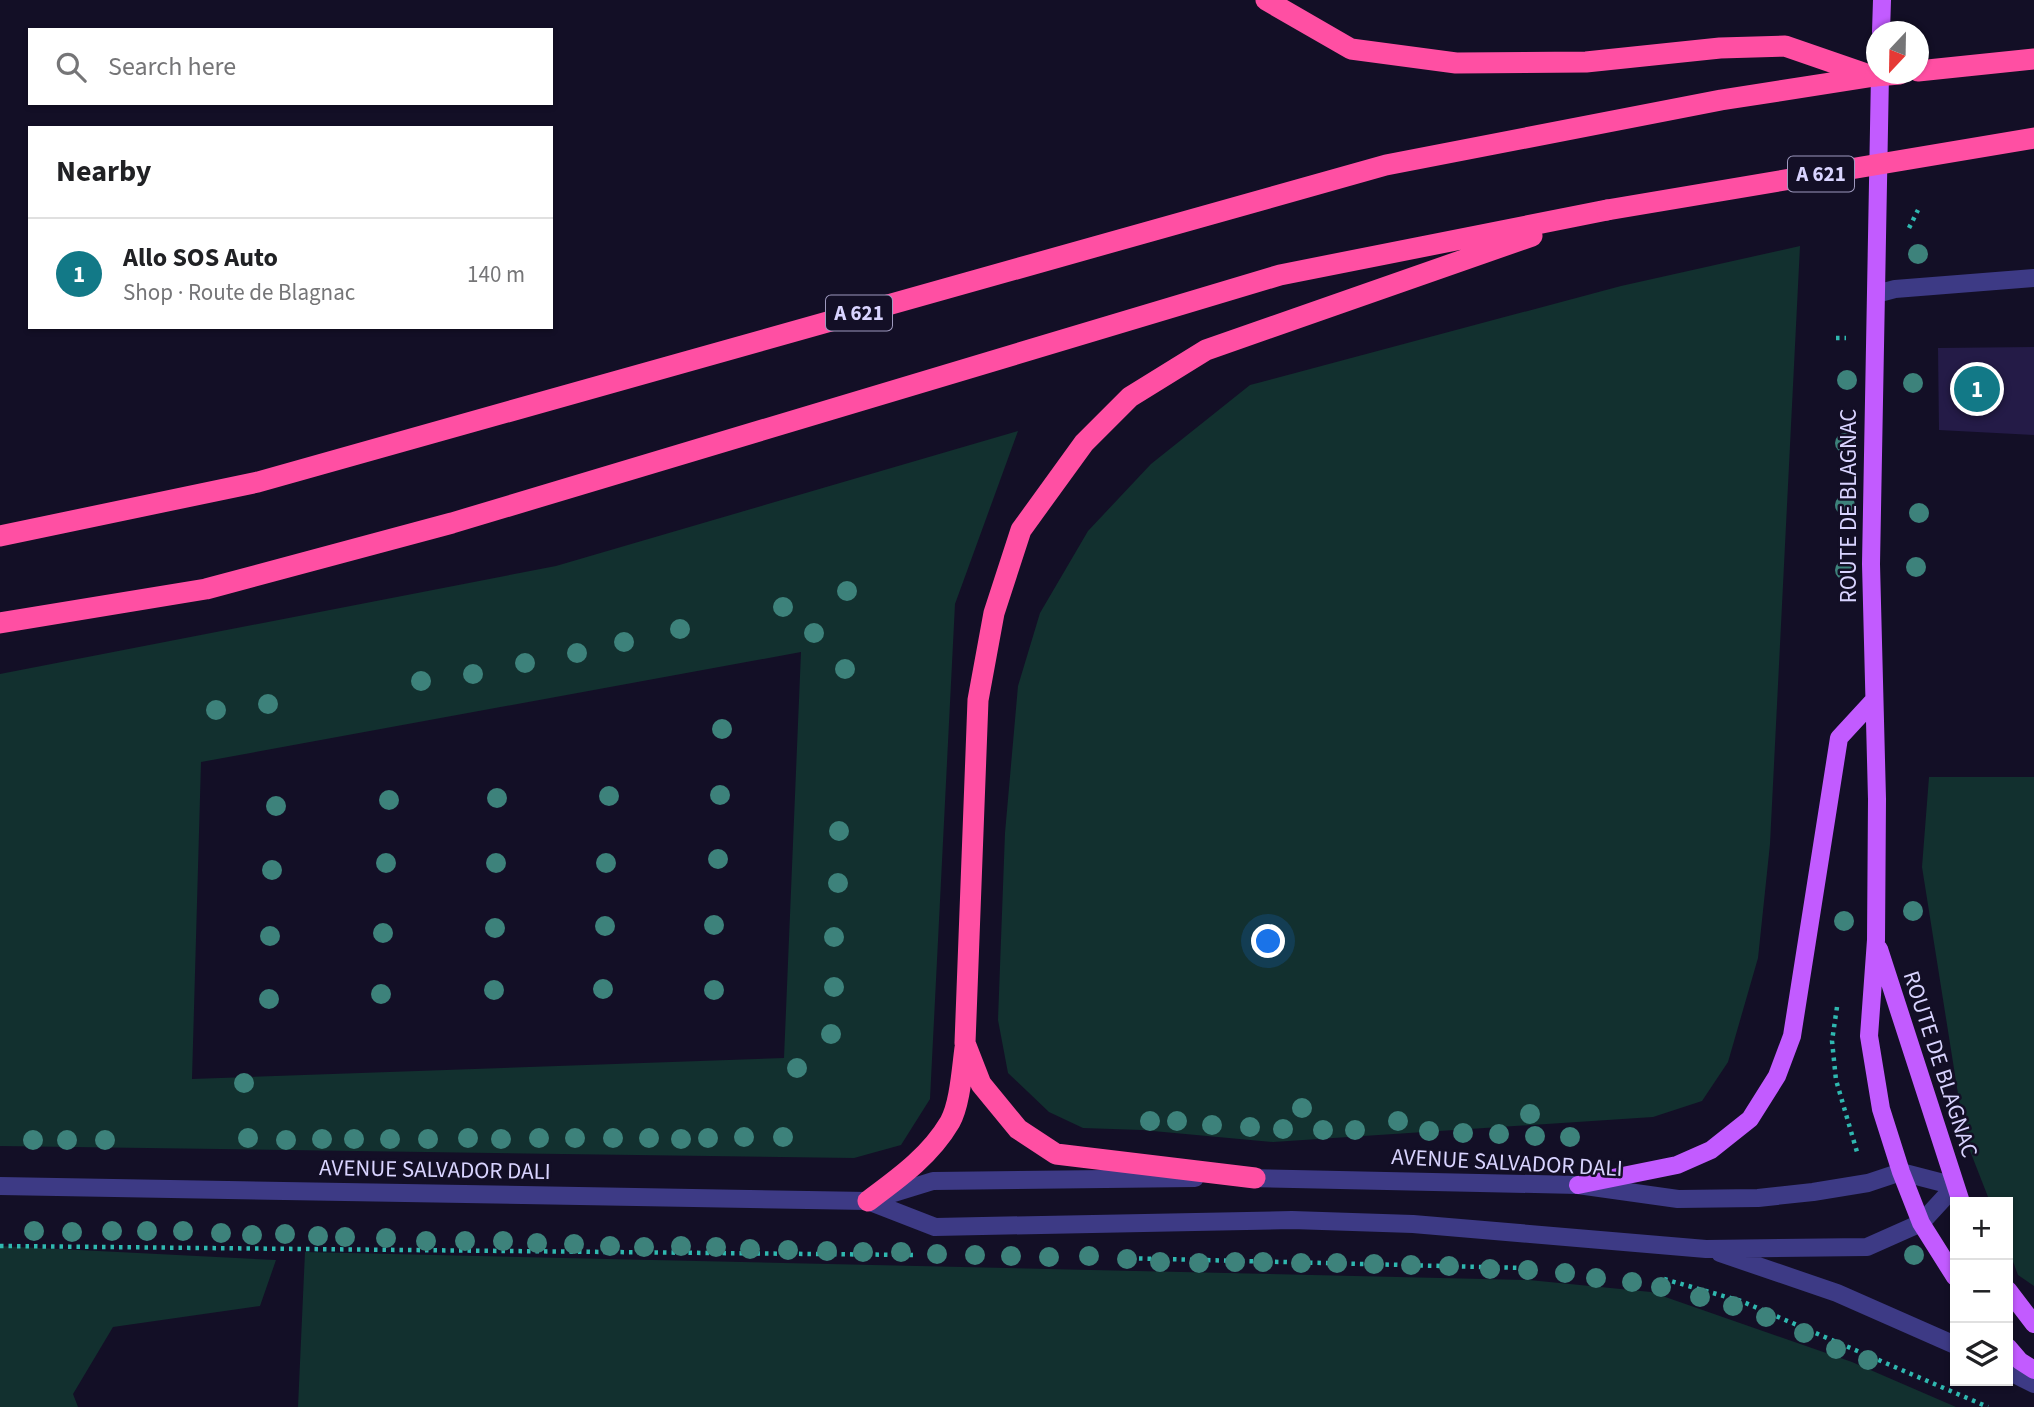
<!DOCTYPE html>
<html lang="en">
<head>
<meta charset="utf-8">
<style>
  :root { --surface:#fff; --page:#f2f2f2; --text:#202124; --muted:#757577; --line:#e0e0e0; --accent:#127987 }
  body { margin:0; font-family:"Source Sans 3",sans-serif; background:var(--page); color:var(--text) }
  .controls { position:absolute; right:21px; bottom:21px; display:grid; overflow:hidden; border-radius:0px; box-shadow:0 2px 5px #0004 }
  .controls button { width:63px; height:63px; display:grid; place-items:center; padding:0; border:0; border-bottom:2px solid var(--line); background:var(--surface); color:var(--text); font:35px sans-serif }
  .compass { position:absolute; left:1866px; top:21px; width:63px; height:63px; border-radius:50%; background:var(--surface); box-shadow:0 2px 5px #0004; rotate:202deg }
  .you { position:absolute; left:1269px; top:942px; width:24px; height:24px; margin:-18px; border:5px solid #fff; border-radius:50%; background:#1a73e8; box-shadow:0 0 0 10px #1a73e833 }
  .badge { display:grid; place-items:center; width:46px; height:46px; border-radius:50%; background:var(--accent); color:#fff; font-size:23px; font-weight:700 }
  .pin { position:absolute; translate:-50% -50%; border:4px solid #fff; box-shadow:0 2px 7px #0006 }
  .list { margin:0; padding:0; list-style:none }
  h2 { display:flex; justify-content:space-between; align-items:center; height:91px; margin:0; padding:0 28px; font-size:30px }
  h2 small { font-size:23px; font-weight:400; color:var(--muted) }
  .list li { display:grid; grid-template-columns:46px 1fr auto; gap:21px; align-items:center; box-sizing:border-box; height:112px; padding:0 28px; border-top:2px solid var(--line) }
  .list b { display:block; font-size:26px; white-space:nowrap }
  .list p { margin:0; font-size:23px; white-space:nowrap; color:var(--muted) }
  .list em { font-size:23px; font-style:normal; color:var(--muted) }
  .icon { flex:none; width:38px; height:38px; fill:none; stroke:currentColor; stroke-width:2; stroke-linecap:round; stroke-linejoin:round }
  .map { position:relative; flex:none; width:2034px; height:1407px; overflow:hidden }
  .search { position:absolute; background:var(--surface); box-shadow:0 2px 5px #0004; left:28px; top:28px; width:525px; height:77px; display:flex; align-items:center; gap:18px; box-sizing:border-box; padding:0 24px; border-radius:0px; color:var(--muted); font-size:26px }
  .panel { position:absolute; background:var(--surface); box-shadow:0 2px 5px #0004; left:28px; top:126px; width:525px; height:203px; border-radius:0px }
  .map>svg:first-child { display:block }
</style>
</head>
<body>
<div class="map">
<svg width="2034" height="1407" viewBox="0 0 2034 1407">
  <rect width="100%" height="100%" fill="#130f26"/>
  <path fill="#12302f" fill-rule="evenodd" d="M1800 246 1770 844 1758 958 1728 1062 1702 1101 1653 1117 1273 1142 1142 1130 1083 1128 1049 1112 1008 1073 998 1020 1005 833 1018 686 1040 613 1088 531 1151 464 1250 385 1621 286Z
    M1018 431 955 604 930 1099 901 1145 854 1158 0 1146V674L556 566ZM801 652 784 1058 192 1079 201 762Z
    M1929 777H2034V1286L2018 1275 2008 1248V1202H1990L1965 1138 1922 867Z
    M0 1246 276 1260 260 1306 113 1327 73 1394 78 1407H0Z
    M305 1252 1529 1280 1651 1292 1852 1362 1956 1407H298Z"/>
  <path fill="#241b47" d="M2034 347V435L1939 430 1938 348Z"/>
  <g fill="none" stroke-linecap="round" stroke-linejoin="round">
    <path stroke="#2fb8b0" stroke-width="4.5" stroke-dasharray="3.5 5" stroke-linecap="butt" d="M1909 228 1918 210
      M1836 338H1846
      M1837 1007 1832 1041 1836 1080 1857 1152
      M0 1246 914 1255
      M1122 1258 1523 1268
      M1664 1279 1741 1301 1988 1407"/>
    <path stroke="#3d3a85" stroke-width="18" d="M1876 294 1895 289 2034 278
      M0 1186 868 1201 933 1181 1195 1178
      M868 1201 935 1227 1292 1220 1413 1224 1706 1249 1867 1247 1921 1223 1955 1186 1901 1172 1868 1183 1813 1192 1758 1198 1678 1199 1578 1185 1244 1178
      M1720 1253 1837 1293 1955 1345
      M2008 1371 2034 1384"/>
    <path stroke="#c25bff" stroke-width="18" d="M1881 32 1882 0
      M1880 74 1871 564 1877 799 1876 940 1869 1036 1881 1109 1901 1172 1921 1223 1955 1277
      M1879 949 1961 1202
      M1578 1185 1677 1165 1711 1150 1750 1119 1777 1076 1792 1036 1839 738 1874 700
      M2008 1290 2034 1324
      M2008 1347 2020 1361 2034 1370"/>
    <path stroke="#ff4fa3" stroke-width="21" d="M1266 0 1351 49 1456 63 1586 62 1720 48 1785 46 1869 75
      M0 536 258 482 1386 165 1721 100 1875 76
      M0 623 206 589 452 523 1280 275 1607 210
      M1255 1178 1056 1154 1018 1129 981 1084 965 1043 978 700 994 613 1021 530 1084 443 1130 397 1206 350 1532 236
      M868 1201C899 1178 930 1156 950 1122 960 1104 962 1070 965 1048"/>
    <path stroke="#ff4fa3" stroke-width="21" d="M1918 71 2034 59
      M1875 76 1900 74
      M1607 210 2034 138"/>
  </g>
  <g fill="#3d827b">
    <circle cx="1918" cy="254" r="10"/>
    <circle cx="1847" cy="380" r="10"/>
    <circle cx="1913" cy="383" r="10"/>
    <circle cx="1845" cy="443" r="10"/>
    <circle cx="1845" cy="505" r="10"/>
    <circle cx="1919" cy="513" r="10"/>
    <circle cx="1916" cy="567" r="10"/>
    <circle cx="1845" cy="570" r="10"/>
    <circle cx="847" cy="591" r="10"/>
    <circle cx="783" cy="607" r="10"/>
    <circle cx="680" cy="629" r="10"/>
    <circle cx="814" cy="633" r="10"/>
    <circle cx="624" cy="642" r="10"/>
    <circle cx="577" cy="653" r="10"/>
    <circle cx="525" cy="663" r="10"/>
    <circle cx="845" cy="669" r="10"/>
    <circle cx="473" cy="674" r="10"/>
    <circle cx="421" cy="681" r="10"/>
    <circle cx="268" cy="704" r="10"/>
    <circle cx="216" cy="710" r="10"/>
    <circle cx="722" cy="729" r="10"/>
    <circle cx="720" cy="795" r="10"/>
    <circle cx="609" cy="796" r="10"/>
    <circle cx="497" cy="798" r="10"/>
    <circle cx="389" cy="800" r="10"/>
    <circle cx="276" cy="806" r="10"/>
    <circle cx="839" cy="831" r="10"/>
    <circle cx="718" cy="859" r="10"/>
    <circle cx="386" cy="863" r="10"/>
    <circle cx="496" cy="863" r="10"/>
    <circle cx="606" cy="863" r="10"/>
    <circle cx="272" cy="870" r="10"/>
    <circle cx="838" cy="883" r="10"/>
    <circle cx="1913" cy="911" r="10"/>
    <circle cx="1844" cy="921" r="10"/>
    <circle cx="714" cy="925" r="10"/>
    <circle cx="605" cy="926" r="10"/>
    <circle cx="495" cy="928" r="10"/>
    <circle cx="383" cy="933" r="10"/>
    <circle cx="270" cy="936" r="10"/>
    <circle cx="834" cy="937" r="10"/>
    <circle cx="834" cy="987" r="10"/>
    <circle cx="603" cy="989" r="10"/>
    <circle cx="494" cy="990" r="10"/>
    <circle cx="714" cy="990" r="10"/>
    <circle cx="381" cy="994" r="10"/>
    <circle cx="269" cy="999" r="10"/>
    <circle cx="831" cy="1034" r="10"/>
    <circle cx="797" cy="1068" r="10"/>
    <circle cx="244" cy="1083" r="10"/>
    <circle cx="1302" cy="1108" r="10"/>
    <circle cx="1530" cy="1114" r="10"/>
    <circle cx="1150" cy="1121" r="10"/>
    <circle cx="1177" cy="1121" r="10"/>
    <circle cx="1398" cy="1121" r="10"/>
    <circle cx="1212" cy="1125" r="10"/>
    <circle cx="1250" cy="1127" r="10"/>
    <circle cx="1283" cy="1129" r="10"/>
    <circle cx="1323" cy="1130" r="10"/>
    <circle cx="1355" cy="1130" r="10"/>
    <circle cx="1429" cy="1131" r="10"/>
    <circle cx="1463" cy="1133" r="10"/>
    <circle cx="1499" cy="1134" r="10"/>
    <circle cx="1535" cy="1136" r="10"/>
    <circle cx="744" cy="1137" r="10"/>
    <circle cx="783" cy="1137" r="10"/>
    <circle cx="1570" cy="1137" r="10"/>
    <circle cx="248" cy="1138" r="10"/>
    <circle cx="468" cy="1138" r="10"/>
    <circle cx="539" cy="1138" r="10"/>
    <circle cx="575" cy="1138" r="10"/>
    <circle cx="613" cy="1138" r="10"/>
    <circle cx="649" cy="1138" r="10"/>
    <circle cx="708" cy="1138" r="10"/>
    <circle cx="322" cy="1139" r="10"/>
    <circle cx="354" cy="1139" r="10"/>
    <circle cx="390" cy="1139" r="10"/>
    <circle cx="428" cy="1139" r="10"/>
    <circle cx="501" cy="1139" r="10"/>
    <circle cx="681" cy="1139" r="10"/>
    <circle cx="33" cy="1140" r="10"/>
    <circle cx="67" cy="1140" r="10"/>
    <circle cx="105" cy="1140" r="10"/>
    <circle cx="286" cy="1140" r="10"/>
    <circle cx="34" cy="1231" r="10"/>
    <circle cx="112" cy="1231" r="10"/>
    <circle cx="147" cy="1231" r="10"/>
    <circle cx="183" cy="1231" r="10"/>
    <circle cx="72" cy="1232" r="10"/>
    <circle cx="221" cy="1233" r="10"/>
    <circle cx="285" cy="1234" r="10"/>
    <circle cx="252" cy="1235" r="10"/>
    <circle cx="318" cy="1236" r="10"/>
    <circle cx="345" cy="1237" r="10"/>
    <circle cx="386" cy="1238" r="10"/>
    <circle cx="426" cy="1241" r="10"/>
    <circle cx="465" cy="1241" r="10"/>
    <circle cx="503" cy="1241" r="10"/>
    <circle cx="537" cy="1243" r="10"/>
    <circle cx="574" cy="1244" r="10"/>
    <circle cx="610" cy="1246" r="10"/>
    <circle cx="681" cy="1246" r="10"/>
    <circle cx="644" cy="1247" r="10"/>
    <circle cx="716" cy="1247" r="10"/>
    <circle cx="750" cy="1249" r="10"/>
    <circle cx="788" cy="1250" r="10"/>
    <circle cx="827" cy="1251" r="10"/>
    <circle cx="863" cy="1252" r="10"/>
    <circle cx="901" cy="1252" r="10"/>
    <circle cx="937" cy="1254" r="10"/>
    <circle cx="975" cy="1255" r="10"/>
    <circle cx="1914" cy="1255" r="10"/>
    <circle cx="1011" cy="1256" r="10"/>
    <circle cx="1089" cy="1256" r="10"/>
    <circle cx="1049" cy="1257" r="10"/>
    <circle cx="1127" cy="1259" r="10"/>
    <circle cx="1160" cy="1262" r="10"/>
    <circle cx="1235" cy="1262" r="10"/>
    <circle cx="1263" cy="1262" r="10"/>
    <circle cx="1199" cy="1263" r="10"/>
    <circle cx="1301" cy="1263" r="10"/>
    <circle cx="1337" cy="1263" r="10"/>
    <circle cx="1374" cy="1264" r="10"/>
    <circle cx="1411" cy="1265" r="10"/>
    <circle cx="1449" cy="1266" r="10"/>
    <circle cx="1490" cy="1269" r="10"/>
    <circle cx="1528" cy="1270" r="10"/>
    <circle cx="1565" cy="1273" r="10"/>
    <circle cx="1596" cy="1278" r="10"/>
    <circle cx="1632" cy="1282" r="10"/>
    <circle cx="1661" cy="1287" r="10"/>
    <circle cx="1700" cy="1297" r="10"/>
    <circle cx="1733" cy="1306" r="10"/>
    <circle cx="1766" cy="1317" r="10"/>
    <circle cx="1804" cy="1333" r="10"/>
    <circle cx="1836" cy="1349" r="10"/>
    <circle cx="1868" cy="1360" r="10"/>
  </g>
  <g text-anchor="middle" stroke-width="5" stroke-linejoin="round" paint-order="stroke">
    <g fill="#130f26" stroke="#9e99be" stroke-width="2">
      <rect x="1788" y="156.5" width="66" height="35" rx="5"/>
      <rect x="826" y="295.5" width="66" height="35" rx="5"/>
    </g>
    <g font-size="21" font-weight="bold" fill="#d9d4ff">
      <text x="1821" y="181">A 621</text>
      <text x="859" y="320">A 621</text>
    </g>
    <g font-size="23" fill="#d9d4ff" stroke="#130f26">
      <text transform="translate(1848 506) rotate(-90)" y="8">ROUTE DE BLAGNAC</text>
      <text transform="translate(1941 1064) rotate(72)" y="8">ROUTE DE BLAGNAC</text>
      <text transform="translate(1507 1162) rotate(3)" y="8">AVENUE SALVADOR DALI</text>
      <text transform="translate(435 1169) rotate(1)" y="8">AVENUE SALVADOR DALI</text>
    </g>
  </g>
</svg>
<div class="controls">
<button>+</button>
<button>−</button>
<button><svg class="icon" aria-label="layers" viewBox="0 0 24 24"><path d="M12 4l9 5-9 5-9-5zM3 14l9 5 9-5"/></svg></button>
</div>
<svg class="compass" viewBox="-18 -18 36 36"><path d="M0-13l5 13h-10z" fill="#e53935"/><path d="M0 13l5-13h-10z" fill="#757577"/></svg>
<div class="you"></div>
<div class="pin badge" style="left:1977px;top:389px">1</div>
<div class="search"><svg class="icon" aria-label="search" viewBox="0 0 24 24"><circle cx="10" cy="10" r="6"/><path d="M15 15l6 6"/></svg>Search here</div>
<section class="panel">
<h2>Nearby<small></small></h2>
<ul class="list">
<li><span class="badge">1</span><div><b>Allo SOS Auto</b><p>Shop · Route de Blagnac</p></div><em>140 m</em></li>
</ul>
</section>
</div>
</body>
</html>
